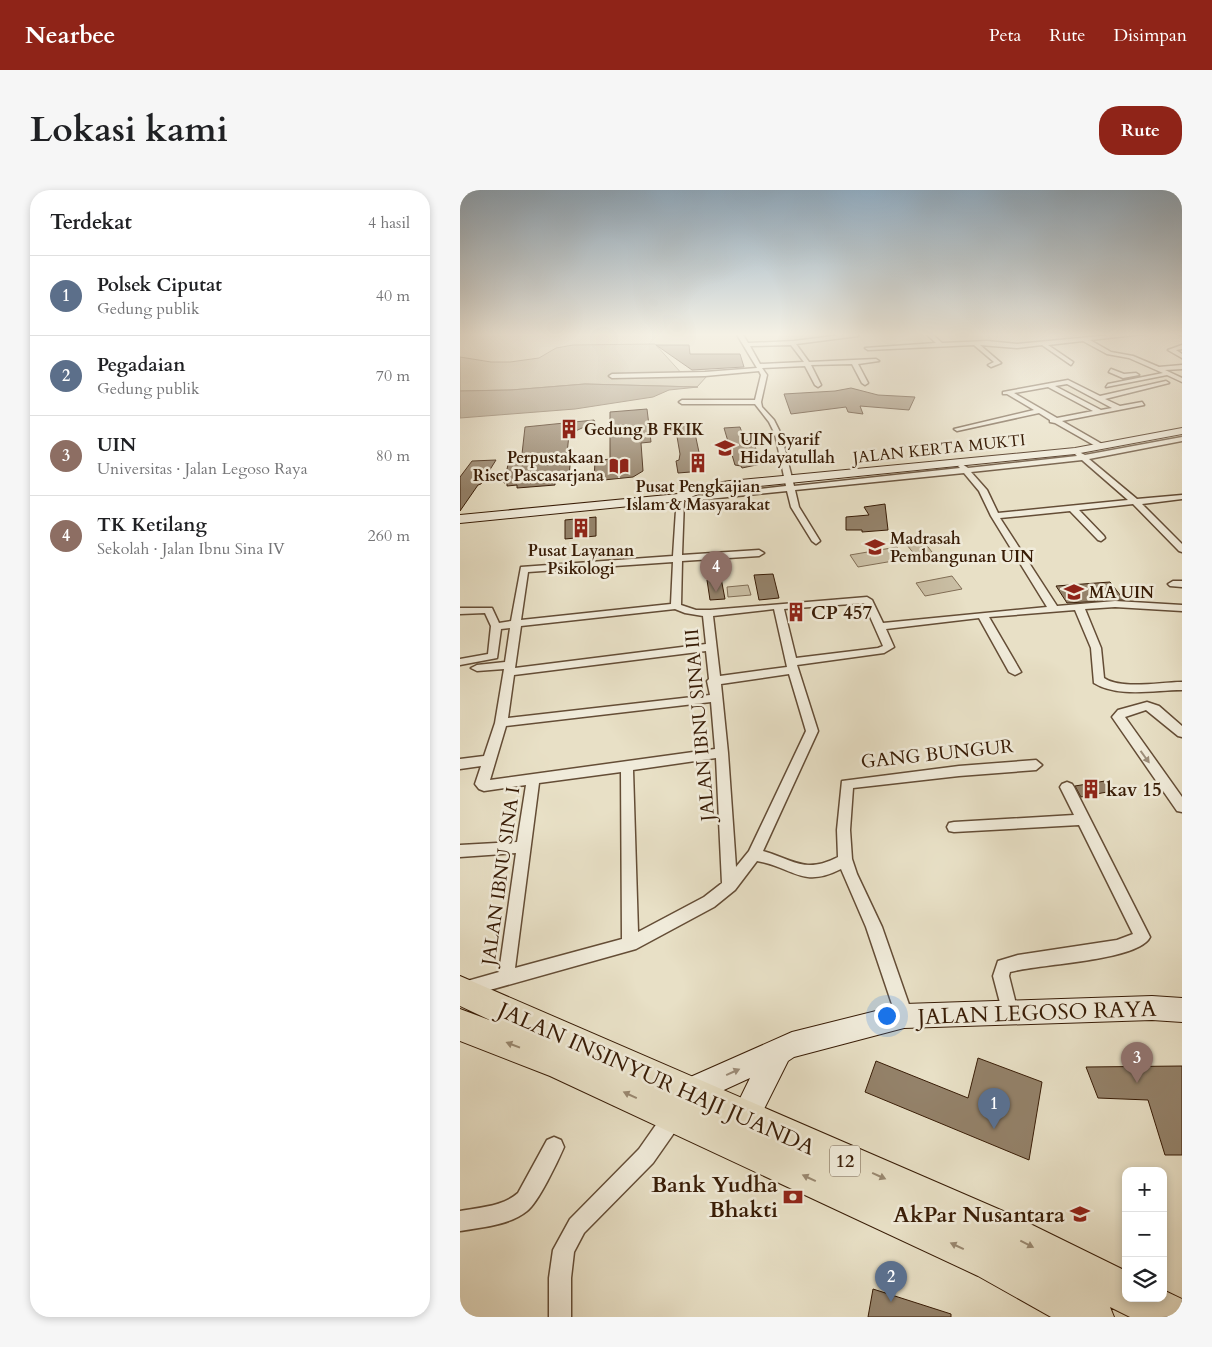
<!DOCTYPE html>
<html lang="id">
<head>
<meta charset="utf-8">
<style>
  :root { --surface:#fff; --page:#f6f6f6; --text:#202124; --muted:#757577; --line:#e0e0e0; --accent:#8f2418 }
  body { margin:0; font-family:Cardo,serif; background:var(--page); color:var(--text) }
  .controls { position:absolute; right:15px; bottom:15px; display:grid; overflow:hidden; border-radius:10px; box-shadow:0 2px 8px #0003 }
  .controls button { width:45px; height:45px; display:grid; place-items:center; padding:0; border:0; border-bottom:1px solid var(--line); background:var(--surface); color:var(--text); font:25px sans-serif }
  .you { position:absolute; left:426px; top:825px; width:18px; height:18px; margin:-12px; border:4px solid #fff; border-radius:50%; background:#1a73e8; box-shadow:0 0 0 8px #1a73e833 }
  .badge { display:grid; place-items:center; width:32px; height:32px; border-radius:50%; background:var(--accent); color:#fff; font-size:16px; font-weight:700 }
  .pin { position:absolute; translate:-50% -41px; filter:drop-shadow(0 1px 2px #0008) }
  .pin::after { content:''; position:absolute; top:26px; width:18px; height:15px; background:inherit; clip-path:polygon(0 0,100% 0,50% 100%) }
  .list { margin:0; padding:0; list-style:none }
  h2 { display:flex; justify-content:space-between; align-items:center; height:65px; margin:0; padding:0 20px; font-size:21px }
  h2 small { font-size:16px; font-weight:400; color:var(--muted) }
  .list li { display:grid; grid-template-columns:32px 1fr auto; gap:15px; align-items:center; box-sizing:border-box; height:80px; padding:0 20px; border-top:1px solid var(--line) }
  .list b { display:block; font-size:19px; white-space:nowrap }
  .list p { margin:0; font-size:16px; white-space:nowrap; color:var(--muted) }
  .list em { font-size:16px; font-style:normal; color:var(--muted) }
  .icon { flex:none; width:28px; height:28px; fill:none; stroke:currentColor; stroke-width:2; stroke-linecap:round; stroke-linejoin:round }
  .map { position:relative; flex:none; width:722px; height:1127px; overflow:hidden; border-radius:20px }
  header { display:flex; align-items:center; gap:30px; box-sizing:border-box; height:70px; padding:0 25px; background:var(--accent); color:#fff }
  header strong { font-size:24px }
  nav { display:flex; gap:28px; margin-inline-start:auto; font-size:18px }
  .intro { display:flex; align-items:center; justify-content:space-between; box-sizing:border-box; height:120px; padding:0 30px }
  h1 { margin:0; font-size:35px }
  .button { padding:12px 22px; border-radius:20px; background:var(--accent); color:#fff; font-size:18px; font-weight:700 }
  main { display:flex; gap:30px; padding:0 30px }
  aside { flex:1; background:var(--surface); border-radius:20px; box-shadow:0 2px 8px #0003 }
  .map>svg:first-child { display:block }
</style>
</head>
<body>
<header>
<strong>Nearbee</strong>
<nav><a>Peta</a><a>Rute</a><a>Disimpan</a></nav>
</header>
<div class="intro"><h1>Lokasi kami</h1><a class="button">Rute</a></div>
<main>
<aside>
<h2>Terdekat<small>4 hasil</small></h2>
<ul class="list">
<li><span class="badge" style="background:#5c6f8a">1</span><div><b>Polsek Ciputat</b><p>Gedung publik</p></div><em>40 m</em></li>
<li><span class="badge" style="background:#5c6f8a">2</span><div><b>Pegadaian</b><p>Gedung publik</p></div><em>70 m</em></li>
<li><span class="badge" style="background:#8d6e63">3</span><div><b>UIN</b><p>Universitas · Jalan Legoso Raya</p></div><em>80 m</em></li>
<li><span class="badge" style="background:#8d6e63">4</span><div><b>TK Ketilang</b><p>Sekolah · Jalan Ibnu Sina IV</p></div><em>260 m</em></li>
</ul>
</aside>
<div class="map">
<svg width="722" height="1127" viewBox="0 0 722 1127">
  <rect width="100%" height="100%" fill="#e8e0c6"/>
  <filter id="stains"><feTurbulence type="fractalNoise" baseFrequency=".004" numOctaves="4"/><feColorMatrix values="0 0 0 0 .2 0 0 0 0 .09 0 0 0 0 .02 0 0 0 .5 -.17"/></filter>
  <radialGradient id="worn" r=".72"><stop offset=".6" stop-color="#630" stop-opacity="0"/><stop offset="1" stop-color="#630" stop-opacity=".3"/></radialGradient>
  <path fill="#cabfa5" stroke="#816e56" d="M195 154 224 186H247L237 197 125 194 51 200 0 201V167L31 172H50L79 168 96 158 113 155Z
    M464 352 476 367 459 370 447 355Z
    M437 357 445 369 398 377 390 365Z
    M492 386 502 399 465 406 456 393Z
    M288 395 291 405 268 407 267 397Z"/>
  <path fill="#ac9d85" stroke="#7e6952" d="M125 194 238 197 209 200 193 207 115 219 0 228V201L51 200Z"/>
  <path fill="#94826a" stroke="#381c06" d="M196 155H229L230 164H280L284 177 232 180Z
    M391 198 418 205 455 207 449 220 400 216 403 224 388 222 386 217 331 224 324 204 375 201Z
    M187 219 191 252 181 253 183 281 173 287 134 291 135 271 150 269V222Z
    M134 230 135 232 109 244 107 264H111L109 287H106V291L95 292V295L57 298V295L47 296V292L44 293 49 270H53L54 265 62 264 65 237Z
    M233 234 243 281 218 283 216 271 219 270 220 264 215 235Z
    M280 237 285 251 293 250 301 274 282 278 281 276 275 275 264 238Z
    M36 270 21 294 18 295 0 321V287L12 271Z
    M425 314 428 340 402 342V340H386V327L409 325 404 317Z
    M136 327V346L105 349V330Z
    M313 384 319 408 299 410 294 385Z
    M261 388 265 409 250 410 247 390Z
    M650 392 664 410 607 413 596 396Z
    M645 591 652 601 621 607 615 596Z
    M518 868 582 892 569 970 405 902 416 871 508 908Z
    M722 876V965H705L688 910 638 908 626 877Z
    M413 1099 491 1124V1127H408Z"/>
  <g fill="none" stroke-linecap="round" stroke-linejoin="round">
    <defs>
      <path id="street" d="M276 143H282L288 153 334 151 396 143 398 146 336 154 349 172 416 169 419 171 398 174 408 193 405 195 402 193 392 174 351 175 361 195 358 197 355 195 345 176 302 178 307 185 301 212 302 217 314 230 321 244 334 296 500 278 498 276 502 274 508 278 617 266 615 264 619 262 625 265 722 247V251L629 269 677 309 722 305V309L682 314 722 354V362L719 361 673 314 619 320 644 346 645 348 641 351 638 350 610 321 540 328 597 416 655 411 722 415V421L655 417 625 419 641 458 644 488C661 500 701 492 722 492V500C695 500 658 508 634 493L631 458 615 420 529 427 561 482 555 485 549 482 519 428 426 439 434 457 424 463 337 475 358 541 303 661C334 670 345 684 378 667L377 640 382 591 499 576 576 570 582 575 576 580 499 586 393 598 390 640 392 669 397 684 422 737 453 826 450 832 444 834 438 832 406 737 381 679C342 699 333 677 297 671L275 700 254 717 176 759 5 807 0 805V793L39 782 56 663 0 667V655L57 652 66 595 24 601 19 599 15 594 21 576 0 579V569L24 566 35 533 44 479 17 481 11 478 17 475 45 472 50 438 41 439 37 468 0 475V469L28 464 31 436 25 423 0 424V418H32L39 433 51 431 61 377 213 366 217 305 229 307 326 296 315 244 309 232 295 214H222L219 212 222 210H295L301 185 299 181 245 186 152 188 149 186 152 184 245 182 297 178ZM331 155 344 172 300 174 290 156ZM622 270 668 310 538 323 527 300 511 282ZM504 283 519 301 531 326 587 417 423 433 412 410 407 407 250 420H236L221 415 222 371 299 366 304 363 299 360 222 365 224 310 229 311 327 301 331 317 352 351 356 354 360 351 339 317 335 300ZM213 372 211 414 61 430 68 382ZM404 413 423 456 418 458 336 468 324 419ZM215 419 225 423 243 426 246 454 55 478 61 436ZM314 419 327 477 260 486 253 426ZM246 461 249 489 247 491 250 505 48 528 54 485ZM329 484 346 541 289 661 276 677 268 563 261 494ZM251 512 255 559 30 590 46 536ZM256 568 262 693 244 707 178 742 173 580ZM161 582 162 749 55 778 79 593Z
        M465 143H471L482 153 527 151 557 154 672 143H692L630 150 651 162 673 166 699 177 722 175V179L705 180 722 188V192L707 185 646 197 648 194 703 183 669 168 647 164 623 151 588 155 613 172 611 175 582 155 557 158 520 155 541 173 531 177 528 175 534 172 514 155 408 160 405 158 476 153Z
        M717 143H722V146Z
        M722 155V159L716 160 722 164V168L708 160Z
        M651 179 664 184 676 183 679 185 663 188 649 182Z
        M608 190 640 206 706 191 709 193 645 209 660 216 682 212 684 215 602 231 642 254 643 256 639 258 595 233 590 232V230L579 223 497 241 494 239 574 220 547 204H543V202ZM607 194 652 218 641 220 595 196ZM588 197 633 221 597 228 554 203Z
        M713 391H722V397L710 396 708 394Z
        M687 512 699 516 722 536V547L718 546 686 520 665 527 722 607V622L717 621 652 527 658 520Z
        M607 592 612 594 614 597 690 747C679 771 578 774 550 782L549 786 558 822 556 828 550 830 544 828 533 786 538 771 558 765 657 750 673 744 619 635 494 642 489 641 487 637 489 633 494 632 614 625 600 597 602 594Z
        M214 917 221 919 223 926 221 933 193 973 124 1043 114 1062 111 1088V1127H89V1088L93 1060 110 1029 179 959 207 919Z
        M94 947 101 950 104 957C98 971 78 1013 67 1021 48 1036 22 1037 0 1041V1021C20 1017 42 1017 58 1003L87 950Z"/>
      <path id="secondary" d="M722 238V244L615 264 270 299 244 302 220 311 0 333V325L218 304 242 295 270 291 615 258Z
        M692 806 722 808V832L692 830 444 838 334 867 328 871 295 937 285 941 275 937 271 927 290 888 229 916 219 912 215 902 219 892 332 842 444 814Z"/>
      <path id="highway" d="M0 786 550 1024 666 1081V1108H703V1100L722 1109V1127H670L650 1117 654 1127H591L518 1086 90 886 0 851V819L32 831 0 816Z"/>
    </defs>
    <use href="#street" stroke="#644d36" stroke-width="3"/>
    <use href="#secondary" stroke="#381c06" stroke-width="2"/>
    <use href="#highway" stroke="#381c06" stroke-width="2"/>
    <use href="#street" fill="#f0ebda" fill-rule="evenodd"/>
    <use href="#secondary" fill="#f0ebda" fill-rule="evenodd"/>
    <use href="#highway" fill="#e8e0c6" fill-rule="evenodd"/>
  </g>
  <defs><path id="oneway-solid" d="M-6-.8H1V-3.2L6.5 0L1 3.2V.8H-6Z" transform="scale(1.25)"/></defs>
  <g fill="#9d8e7b">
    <use href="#oneway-solid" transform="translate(685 567) rotate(54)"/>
    <use href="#oneway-solid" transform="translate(273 882) rotate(-24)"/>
  </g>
  <g fill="#998870">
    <use href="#oneway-solid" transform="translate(53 855) rotate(-159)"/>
    <use href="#oneway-solid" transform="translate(170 905) rotate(-155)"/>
    <use href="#oneway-solid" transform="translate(419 986) rotate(24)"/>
    <use href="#oneway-solid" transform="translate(349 988) rotate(-155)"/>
    <use href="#oneway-solid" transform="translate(567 1054) rotate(27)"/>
    <use href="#oneway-solid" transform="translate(497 1056) rotate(-155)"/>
  </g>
  <linearGradient id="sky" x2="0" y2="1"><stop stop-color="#90abc0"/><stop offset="0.48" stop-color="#f5f1e5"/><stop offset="1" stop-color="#f5f1e5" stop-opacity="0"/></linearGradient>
  <rect width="722" height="301" fill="url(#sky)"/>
  <defs>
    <symbol id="building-bare" viewBox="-9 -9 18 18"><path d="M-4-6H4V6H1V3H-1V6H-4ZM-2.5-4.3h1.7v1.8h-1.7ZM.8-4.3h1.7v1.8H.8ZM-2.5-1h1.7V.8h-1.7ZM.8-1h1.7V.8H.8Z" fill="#8f2418" stroke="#f0ebda" stroke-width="2.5" paint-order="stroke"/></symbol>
    <symbol id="university-bare" viewBox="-9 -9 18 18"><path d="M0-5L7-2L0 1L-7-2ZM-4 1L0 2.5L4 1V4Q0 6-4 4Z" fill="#8f2418" stroke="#f0ebda" stroke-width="2.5" paint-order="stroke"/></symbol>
    <symbol id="library-bare" viewBox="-9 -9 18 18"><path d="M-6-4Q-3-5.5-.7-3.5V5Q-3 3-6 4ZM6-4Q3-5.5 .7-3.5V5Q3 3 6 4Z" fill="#8f2418" stroke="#f0ebda" stroke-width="2.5" paint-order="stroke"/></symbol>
    <symbol id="school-bare" viewBox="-9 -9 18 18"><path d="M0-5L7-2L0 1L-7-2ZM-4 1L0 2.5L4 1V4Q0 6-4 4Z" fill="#8f2418" stroke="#f0ebda" stroke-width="2.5" paint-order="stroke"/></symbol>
    <symbol id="bank-bare" viewBox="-9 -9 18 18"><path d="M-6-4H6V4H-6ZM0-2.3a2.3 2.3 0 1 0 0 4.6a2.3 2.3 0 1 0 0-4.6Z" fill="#8f2418" stroke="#f0ebda" stroke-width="2.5" paint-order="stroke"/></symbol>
  </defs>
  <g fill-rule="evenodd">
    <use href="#building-bare" x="95" y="225" width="28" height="28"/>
    <use href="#university-bare" x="251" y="244" width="28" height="28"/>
    <use href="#building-bare" x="224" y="259" width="28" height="28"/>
    <use href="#library-bare" x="145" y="262" width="28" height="28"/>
    <use href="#building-bare" x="107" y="324" width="28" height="28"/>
    <use href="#school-bare" x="401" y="343" width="28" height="28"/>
    <use href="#school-bare" x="600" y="388" width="28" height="28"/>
    <use href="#building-bare" x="322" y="408" width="28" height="28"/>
    <use href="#building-bare" x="617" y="585" width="28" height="28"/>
    <use href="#bank-bare" x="319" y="993" width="28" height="28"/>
    <use href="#university-bare" x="606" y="1010" width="28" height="28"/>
  </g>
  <g text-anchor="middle" stroke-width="5" stroke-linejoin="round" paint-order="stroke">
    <g font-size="16" font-weight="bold" fill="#381c06" stroke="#f0ebda" text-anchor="start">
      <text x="124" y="245">Gedung B FKIK</text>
      <text x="280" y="255">UIN Syarif<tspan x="280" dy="18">Hidayatullah</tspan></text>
      <text x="144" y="273" text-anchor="end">Perpustakaan<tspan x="144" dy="18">Riset Pascasarjana</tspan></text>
      <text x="238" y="302" text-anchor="middle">Pusat Pengkajian<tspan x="238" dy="18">Islam &amp; Masyarakat</tspan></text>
      <text x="430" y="354">Madrasah<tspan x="430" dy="18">Pembangunan UIN</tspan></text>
      <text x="121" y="366" text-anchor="middle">Pusat Layanan<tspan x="121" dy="18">Psikologi</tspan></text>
      <text x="629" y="408">MA UIN</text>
    </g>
    <g font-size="16" fill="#381c06" stroke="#f0ebda">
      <text transform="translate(479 258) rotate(-6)" y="6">JALAN KERTA MUKTI</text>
    </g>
    <rect fill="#f0ebda" stroke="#6f5a46" stroke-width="1" x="370" y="955.5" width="30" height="31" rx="4"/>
    <g font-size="18" font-weight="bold" fill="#381c06">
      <text x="385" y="977">12</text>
    </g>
    <g font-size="19" font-weight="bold" fill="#381c06" stroke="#f0ebda" text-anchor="start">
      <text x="351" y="429">CP 457</text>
      <text x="646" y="606">kav 15</text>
    </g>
    <g font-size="19" fill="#381c06" stroke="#f0ebda">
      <text transform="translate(239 535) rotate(-95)" y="7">JALAN IBNU SINA III</text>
      <text transform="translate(477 563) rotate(-6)" y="7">GANG BUNGUR</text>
      <text transform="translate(40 686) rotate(-82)" y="7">JALAN IBNU SINA I</text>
    </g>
    <g font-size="22" fill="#381c06" stroke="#f0ebda">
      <text transform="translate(577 822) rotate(-2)" y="8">JALAN LEGOSO RAYA</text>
      <text transform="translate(197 888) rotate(24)" y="8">JALAN INSINYUR HAJI JUANDA</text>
    </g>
    <g font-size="22" font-weight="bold" fill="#381c06" stroke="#f0ebda" text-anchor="end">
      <text x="318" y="1002">Bank Yudha<tspan x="318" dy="25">Bhakti</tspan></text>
      <text x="605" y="1032">AkPar Nusantara</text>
    </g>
  </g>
  <rect width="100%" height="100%" filter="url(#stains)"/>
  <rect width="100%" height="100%" fill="url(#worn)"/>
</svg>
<div class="controls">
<button>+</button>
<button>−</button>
<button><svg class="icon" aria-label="layers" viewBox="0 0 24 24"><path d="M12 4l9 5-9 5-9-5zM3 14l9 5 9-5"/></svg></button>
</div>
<div class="you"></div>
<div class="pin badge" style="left:534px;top:939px;background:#5c6f8a">1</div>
<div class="pin badge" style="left:431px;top:1112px;background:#5c6f8a">2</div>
<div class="pin badge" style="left:677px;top:893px;background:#8d6e63">3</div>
<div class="pin badge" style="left:256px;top:402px;background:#8d6e63">4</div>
</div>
</main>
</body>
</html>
